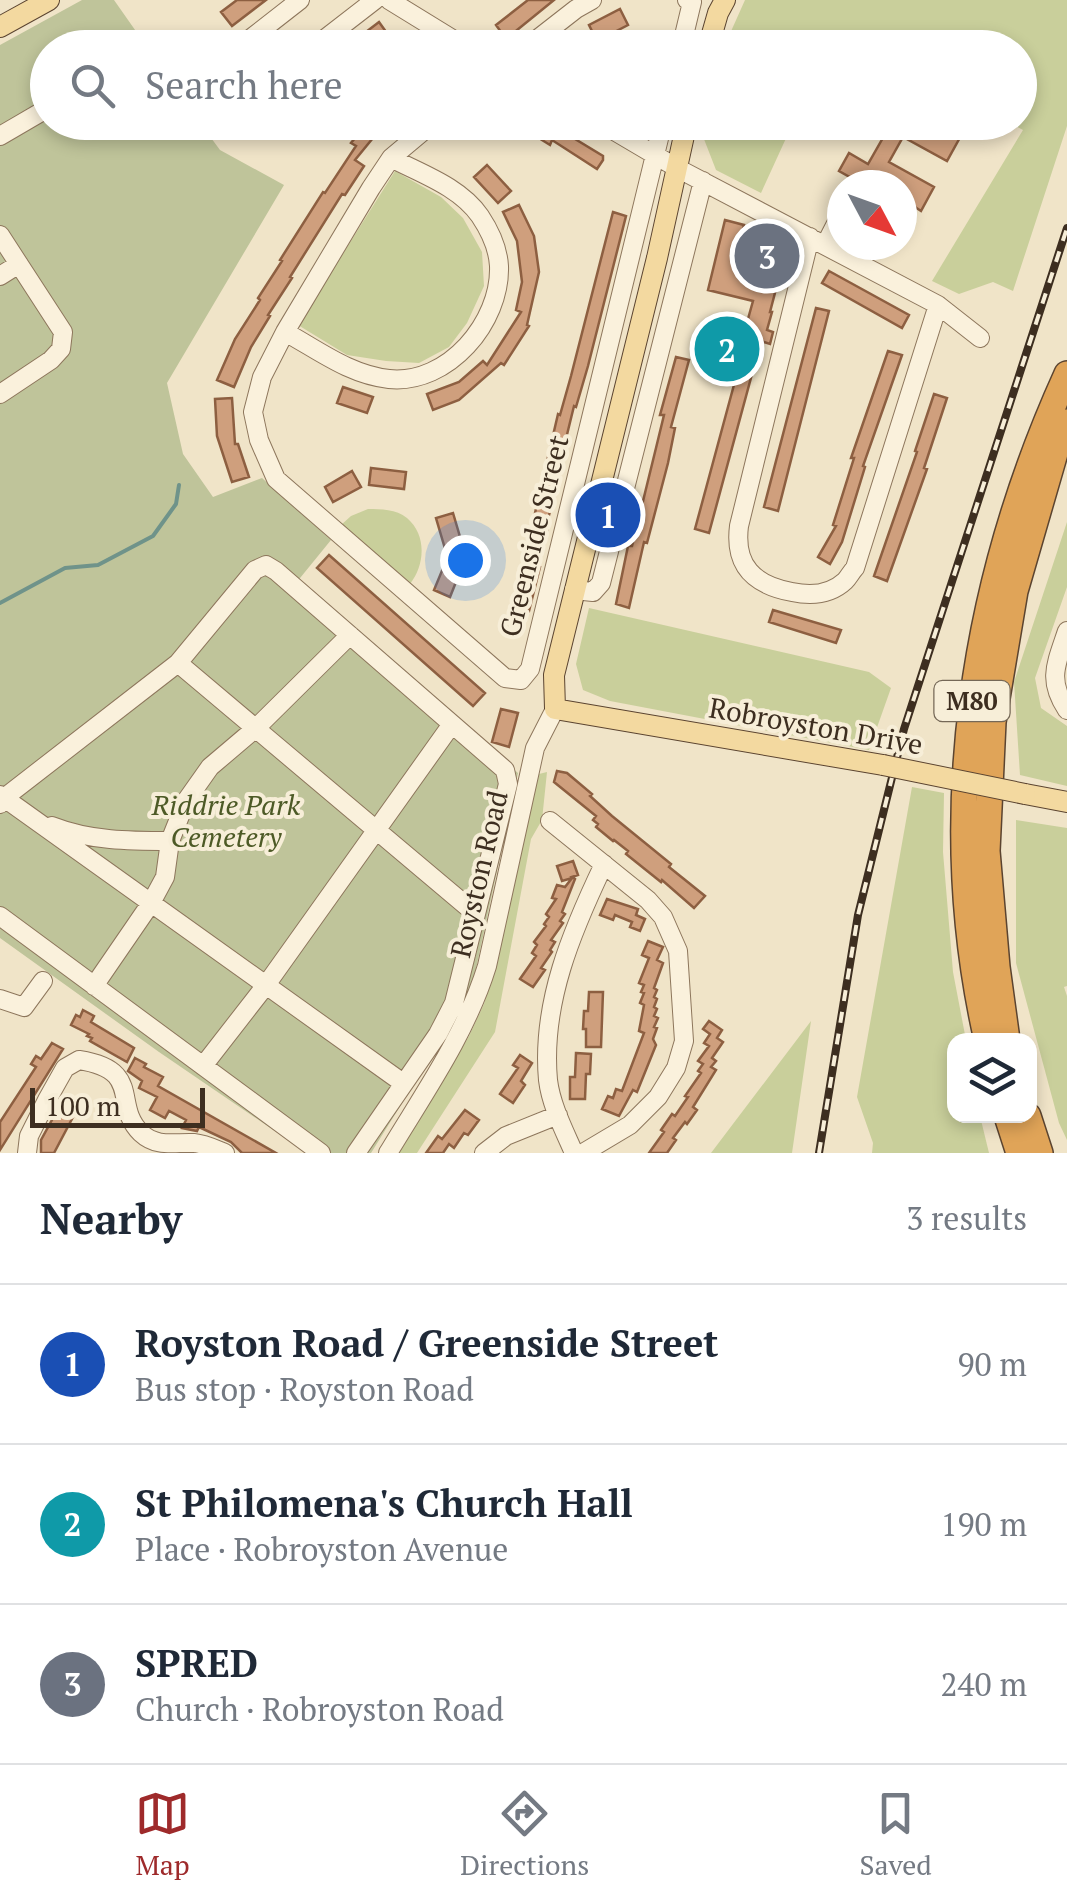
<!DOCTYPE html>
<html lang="en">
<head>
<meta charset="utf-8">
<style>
  :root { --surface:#fff; --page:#f6f6f7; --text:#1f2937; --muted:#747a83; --line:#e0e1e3; --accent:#9e2a2b }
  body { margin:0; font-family:"PT Serif",serif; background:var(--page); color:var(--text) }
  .controls { position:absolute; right:30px; bottom:30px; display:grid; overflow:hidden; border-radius:20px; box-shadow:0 5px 15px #0003 }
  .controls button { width:90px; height:90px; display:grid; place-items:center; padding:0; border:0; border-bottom:2px solid var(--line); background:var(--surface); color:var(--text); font:50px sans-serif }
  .compass { position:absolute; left:827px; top:170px; width:90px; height:90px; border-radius:50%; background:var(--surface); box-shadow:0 5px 15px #0003; rotate:131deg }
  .scale { position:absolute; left:30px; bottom:25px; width:175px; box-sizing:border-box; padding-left:10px; border:5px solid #3d2e20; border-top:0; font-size:28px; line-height:35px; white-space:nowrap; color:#3d2e20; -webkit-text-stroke:8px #f7eed8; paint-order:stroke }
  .you { position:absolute; left:465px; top:560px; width:35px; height:35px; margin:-25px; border:8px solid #fff; border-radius:50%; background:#1a73e8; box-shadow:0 0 0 15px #1a73e833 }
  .badge { display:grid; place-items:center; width:65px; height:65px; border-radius:50%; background:var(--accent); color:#fff; font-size:32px; font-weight:700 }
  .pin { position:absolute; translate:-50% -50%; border:5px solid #fff; box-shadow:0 2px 10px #0006 }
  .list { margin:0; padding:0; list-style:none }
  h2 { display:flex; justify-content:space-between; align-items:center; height:130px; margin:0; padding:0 40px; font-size:42px }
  h2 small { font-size:32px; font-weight:400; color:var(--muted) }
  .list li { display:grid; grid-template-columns:65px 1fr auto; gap:30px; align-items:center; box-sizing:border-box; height:160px; padding:0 40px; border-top:2px solid var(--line) }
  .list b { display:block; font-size:38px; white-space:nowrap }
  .list p { margin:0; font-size:32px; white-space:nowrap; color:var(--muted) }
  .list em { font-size:32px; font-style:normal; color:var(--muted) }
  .icon { flex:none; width:55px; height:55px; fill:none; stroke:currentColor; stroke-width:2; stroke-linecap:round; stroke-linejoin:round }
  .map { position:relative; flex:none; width:1067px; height:1153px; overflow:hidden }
  .search { position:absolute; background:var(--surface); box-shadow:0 5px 15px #0003; left:30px; right:30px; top:30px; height:110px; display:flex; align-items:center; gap:25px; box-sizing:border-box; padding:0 35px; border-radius:55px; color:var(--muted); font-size:38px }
  .sheet { height:610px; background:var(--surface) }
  nav { display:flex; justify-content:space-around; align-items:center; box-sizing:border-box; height:140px; border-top:2px solid var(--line); background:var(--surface); font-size:28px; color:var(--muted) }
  nav a { display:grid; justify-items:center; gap:5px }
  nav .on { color:var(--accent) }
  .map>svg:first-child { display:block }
</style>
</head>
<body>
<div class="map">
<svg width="1067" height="1153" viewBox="0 0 1067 1153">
  <rect width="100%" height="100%" fill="#f0e4c8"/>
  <path fill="#c9cf9b" d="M745 0H1067V126L1013 291 993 282 959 294 932 281 1023 130 1010 123 1020 122V48H874L869 45 863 48 724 47Z
    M704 123H793L761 193 716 170 702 134Z
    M395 171 441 197 463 218 482 252 484 286 467 323 449 347 419 363 386 361 347 355 298 325Z
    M368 509C381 509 396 509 407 518 427 535 425 565 410 584L341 525 351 516Z
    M1067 522V587L1035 678 1041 708 1067 726V786L1020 775 1014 682Z
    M589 608 869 672 891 688 869 750 610 701 583 690 576 664Z
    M547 772 542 820 531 839 495 1032 417 1153H398L469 1036 484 1004 494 970 539 774Z
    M912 787 944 793 943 852 953 972 966 1040H954V1116H980L989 1153H872L873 1143 857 1097Z
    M1016 820 1067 828V986L1064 987 1067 996V1140L1059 1123 1016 963Z
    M811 1021 792 1153H711Z"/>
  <path fill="#bfc49a" d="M82 0H114L147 47 48 48V122L200 123 220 150 284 185 167 383 183 454 213 497 262 478 331 540 296 583 518 773 474 978 453 1021 371 1153H307L159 1052 0 938V45Z"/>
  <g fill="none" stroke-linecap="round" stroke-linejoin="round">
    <path stroke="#6f938a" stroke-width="4" d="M0 603 65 568 98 565 153 536 176 504 179 485"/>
  </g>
  <path fill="#cf9f7d" stroke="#8d5f41" stroke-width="2.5" d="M237 0H266L232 26 221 12Z
    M528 0H554L506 39 496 25Z
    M620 9 628 25 597 41 589 25Z
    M379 22 389 36 374 48H345Z
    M368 122H386L355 160 364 166 345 195 342 194 290 277 292 278 268 315 270 316 251 347 234 387 217 380 235 339 260 300 258 298 282 261 280 260 323 192 325 193 356 146 351 143Z
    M513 122H547L603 156V160L597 169 552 140 550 145Z
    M892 122H946L963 132 947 161 903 137 889 162 934 187 921 211 912 205 902 222V185H864L839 171 849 153 868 164Z
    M487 165 511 191 498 203 474 177Z
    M519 205 534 236 539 272 527 325 529 326 504 365 501 363 459 400 433 410 427 394 459 382 483 361 487 365 521 312 516 310 522 282 517 241 503 212Z
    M613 212 626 216 588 366 576 407 574 406 562 455 564 456 546 527H548L538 566 540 567 529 611 516 608 530 552 527 551 537 514 535 513 558 414 560 415 571 376Z
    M725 220 744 225 740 240 762 245 763 239 783 243 781 250 790 252 786 271 781 270 770 312H772L767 330 773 332 770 344 755 339 748 364 701 352 706 335 741 344 753 301 708 290Z
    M829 271 909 315 902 328 822 283Z
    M816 308 829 311 778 511 764 507Z
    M888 351 902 355 863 466 865 467 842 542 830 564 818 557 836 526 833 525 854 458H851Z
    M676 357 689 360 671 427 675 428 668 463 647 543 644 542 629 608 616 604 628 546H632L656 448 664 415H660Z
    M738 370 752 374 709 533 695 529Z
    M343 387 373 397 367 413 337 403Z
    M934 394 947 398 924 468 927 469 887 581 874 576 917 452 915 451Z
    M232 398 235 444H238L249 477 232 482 217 436 215 399Z
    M371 468 406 472 404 489 369 485Z
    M352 471 361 487 333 502 325 487Z
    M453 513 463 547 446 552 436 518Z
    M329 555 485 693 473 706 317 568Z
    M446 561 462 567 450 597 434 590Z
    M773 610 841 630 836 643 769 622Z
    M501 709 518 713 509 747 492 742Z
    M557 771 567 773 592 794 590 796 612 816 671 864 669 867 705 896 694 908 662 880 661 882 626 854 628 851 614 840 613 841 596 827 598 824 593 820 596 816 554 782Z
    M573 861 578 875 572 877 575 879 562 912 565 914 560 921 563 923 551 940 555 942 550 950 552 952 541 968 545 970 533 987 520 979 536 956 532 953 537 945 534 942 546 926 544 924 549 917 546 914 556 899 552 898 557 885 565 887 572 878 562 881 557 866Z
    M607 899 638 909 636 915 645 919 640 931 630 927 632 922 615 915 613 920 600 915Z
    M648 941 663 947 657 960 663 963 654 988 657 990 654 997 657 999 654 1007 657 1009 654 1016 658 1018 654 1027 657 1028 653 1039 656 1045 637 1092 633 1090 619 1116 602 1109 608 1096 613 1098 616 1089 622 1091 644 1033 639 1031 644 1005 640 1003 644 993 641 992 644 985 639 983 649 958 642 955Z
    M589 992H603L601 1047H586V1029H583L584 1011H588Z
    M83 1010 94 1016 91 1022 134 1048 127 1062 90 1041 92 1038 87 1036 89 1034 71 1025 76 1015 80 1017Z
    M709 1021 722 1030 717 1038 723 1042 712 1058 716 1061 711 1067 716 1070 693 1107 697 1110 687 1124 685 1122 673 1138 676 1140 667 1153H649L664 1132 661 1130 672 1114 675 1116 688 1097 685 1096 701 1073 698 1071 703 1064 698 1061 709 1046 704 1043 710 1034 703 1029Z
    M52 1043 63 1049 0 1150V1122L36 1067 31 1064 36 1056 41 1059Z
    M576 1053 591 1054 590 1074H586L585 1099H570V1077H575Z
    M520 1055 532 1063 521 1081 525 1085 513 1103 500 1094 518 1068 513 1065Z
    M135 1058 146 1064 144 1067 163 1077 158 1086 276 1153H242L231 1142 199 1127 197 1131 182 1128 186 1120 169 1111 165 1118 150 1110 157 1097 139 1088 142 1081 128 1071Z
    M58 1109 73 1117 54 1153H41V1140Z
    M465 1110 479 1120 468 1135 464 1133 454 1148 449 1144 443 1153H426L438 1136 442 1139Z"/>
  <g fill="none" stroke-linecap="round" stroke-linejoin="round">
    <defs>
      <path id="minor" d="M389 0 467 48
        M246 48 250 39 300 0
        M313 48 375 0
        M526 48 576 9 592 0
        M681 48 692 2 687 0
        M434 122 391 158 371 188 285 332 262 377 253 412 259 440 276 479 505 678 521 680 530 669 663 122
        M599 122 677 168 938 305 980 338
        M0 136 48 108
        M0 235 63 332 61 349 51 360 0 394
        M810 237 739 526C734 566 754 585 792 592 811 596 830 595 845 581 849 577 851 572 855 568L938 305
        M825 245 842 212
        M0 276 19 264
        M285 332C318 350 350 375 389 379 448 385 501 322 499 266 498 248 490 231 480 216 460 187 422 174 391 158
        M574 590 593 592 601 583 703 181
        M1067 631C1056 664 1047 680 1067 710
        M178 663 476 914
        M0 795 403 1083
        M0 804 4 798 178 663 255 570 266 565 276 571 505 770 508 784 454 1003 438 1034 356 1153
        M550 821 648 900 663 917 678 951 684 1041 676 1068 658 1097 630 1125 583 1153
        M52 826C90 841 130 841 170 841
        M0 916 321 1153
        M94 986 151 903 165 877 170 841 186 801 210 767 256 728 350 635
        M0 999 24 1007 43 981
        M203 1066 266 985 452 724
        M27 1153 29 1136 47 1100 65 1068 79 1060C144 1070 112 1105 141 1133 157 1148 175 1142 194 1143 205 1144 215 1149 225 1153
        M388 1153C424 1093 466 1034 487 966L535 748 555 709
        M484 1153 506 1136 558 1115
        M574 1153C564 1130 551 1105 548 1080 541 1003 572 931 604 864"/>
      <path id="major" d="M0 27 49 0
        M708 48 718 13 725 0
        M687 122 657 258 554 675 555 709 883 765
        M1025 794 1067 802"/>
      <path id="highway" d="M987 1040C936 816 972 583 1067 374
        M1007 1040 997 967 987 851 993 722 1015 591 1057 446 1067 422
        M1007 1116 1019 1153
        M1028 1116 1040 1153"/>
    </defs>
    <use href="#minor" stroke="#8d765c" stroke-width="20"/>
    <use href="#major" stroke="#5b4430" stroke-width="22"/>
    <use href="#highway" stroke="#5b4430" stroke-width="28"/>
    <use href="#minor" stroke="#faf1dc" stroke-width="18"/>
    <use href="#major" stroke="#f3d9a0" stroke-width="20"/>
    <use href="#highway" stroke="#e0a458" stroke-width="25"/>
    <defs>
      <path id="rail" d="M819 1153 858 915 904 729 1067 228"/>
    </defs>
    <use href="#rail" stroke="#3d2e20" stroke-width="8"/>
    <use href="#rail" stroke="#f7eed8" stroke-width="4" stroke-dasharray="11" stroke-linecap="butt"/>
    <defs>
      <path id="major-bridge" d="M883 765 1025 794"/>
    </defs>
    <use href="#major-bridge" stroke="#5b4430" stroke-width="22" stroke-linecap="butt"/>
    <use href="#major-bridge" stroke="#f3d9a0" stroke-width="20"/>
  </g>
  <g text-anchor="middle" stroke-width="8" stroke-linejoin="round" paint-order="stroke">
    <rect fill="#f7eed8" stroke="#756857" stroke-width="2.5" x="934.5" y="681" width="75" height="40" rx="8"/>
    <g font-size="25" font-weight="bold" fill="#3d2e20">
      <text x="972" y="710">M80</text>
    </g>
    <g font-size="28" fill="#3d2e20" stroke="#f7eed8">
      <text transform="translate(534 536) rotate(-76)" y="10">Greenside Street</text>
      <text transform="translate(816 726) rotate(10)" y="10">Robroyston Drive</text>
      <text transform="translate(479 874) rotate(-77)" y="10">Royston Road</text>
    </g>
    <g font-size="28" font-style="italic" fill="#4d5a26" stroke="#f7eed8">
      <text x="226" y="815">Riddrie Park<tspan x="226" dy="32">Cemetery</tspan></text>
    </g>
  </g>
</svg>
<div class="controls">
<button><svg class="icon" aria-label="layers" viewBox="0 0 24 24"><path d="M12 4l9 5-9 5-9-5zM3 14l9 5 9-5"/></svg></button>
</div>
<svg class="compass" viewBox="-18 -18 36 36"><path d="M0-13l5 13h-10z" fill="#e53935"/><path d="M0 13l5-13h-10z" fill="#747a83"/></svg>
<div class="scale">100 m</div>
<div class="you"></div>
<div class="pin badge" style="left:608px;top:515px;background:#1a4fb4">1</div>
<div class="pin badge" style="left:727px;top:349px;background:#0f9aa8">2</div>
<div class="pin badge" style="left:767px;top:256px;background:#6b7280">3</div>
<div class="search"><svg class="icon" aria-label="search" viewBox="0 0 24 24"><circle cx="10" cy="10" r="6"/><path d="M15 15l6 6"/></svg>Search here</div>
</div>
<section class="sheet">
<h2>Nearby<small>3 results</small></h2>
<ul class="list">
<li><span class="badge" style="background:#1a4fb4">1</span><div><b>Royston Road / Greenside Street</b><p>Bus stop · Royston Road</p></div><em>90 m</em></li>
<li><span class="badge" style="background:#0f9aa8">2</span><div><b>St Philomena's Church Hall</b><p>Place · Robroyston Avenue</p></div><em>190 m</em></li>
<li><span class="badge" style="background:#6b7280">3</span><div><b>SPRED</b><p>Church · Robroyston Road</p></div><em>240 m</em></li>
</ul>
</section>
<nav>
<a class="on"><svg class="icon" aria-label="map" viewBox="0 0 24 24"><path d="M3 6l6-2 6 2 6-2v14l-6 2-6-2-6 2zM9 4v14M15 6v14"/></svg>Map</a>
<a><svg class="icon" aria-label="directions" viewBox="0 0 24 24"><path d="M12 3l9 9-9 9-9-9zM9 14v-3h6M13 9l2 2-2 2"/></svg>Directions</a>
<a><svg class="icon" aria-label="saved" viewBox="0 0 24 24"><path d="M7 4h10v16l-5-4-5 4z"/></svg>Saved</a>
</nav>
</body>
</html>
